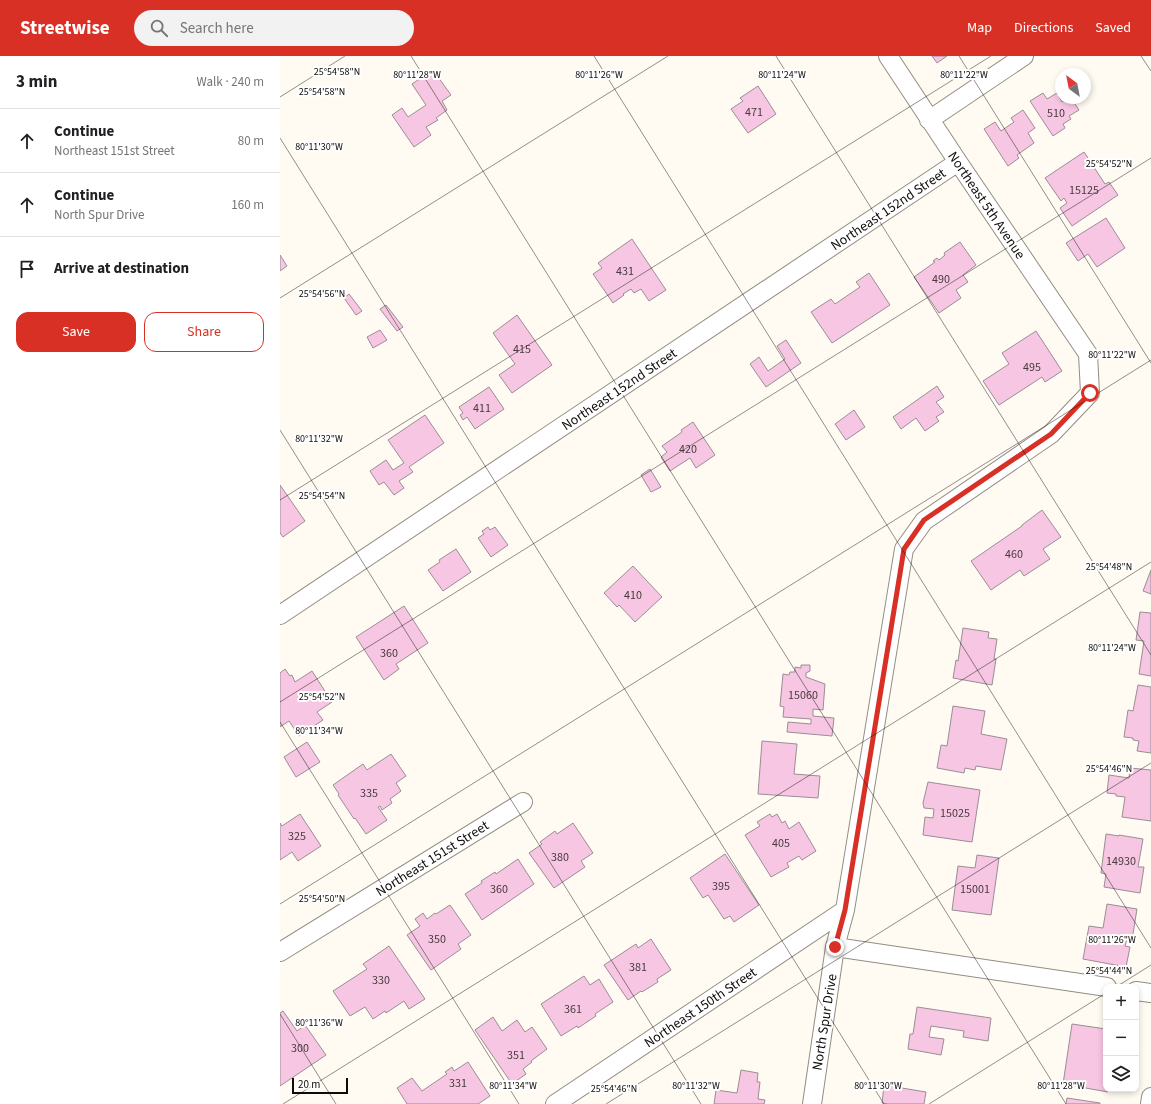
<!DOCTYPE html>
<html lang="en">
<head>
<meta charset="utf-8">
<style>
  :root { --surface:#fff; --page:#f2f2f2; --text:#202124; --muted:#757577; --line:#e0e0e0; --accent:#d93025 }
  body { margin:0; font-family:"Source Sans 3",sans-serif; background:var(--page); color:var(--text) }
  .controls { position:absolute; right:12px; bottom:12px; display:grid; overflow:hidden; border-radius:8px; box-shadow:0 2px 6px #0003 }
  .controls button { width:36px; height:36px; display:grid; place-items:center; padding:0; border:0; border-bottom:1px solid var(--line); background:var(--surface); color:var(--text); font:20px sans-serif }
  .compass { position:absolute; left:775px; top:12px; width:36px; height:36px; border-radius:50%; background:var(--surface); box-shadow:0 2px 6px #0003; rotate:328deg }
  .scale { position:absolute; left:12px; bottom:10px; width:56px; box-sizing:border-box; padding-left:4px; border:2px solid #0e0c08; border-top:0; font-size:11px; line-height:14px; white-space:nowrap; color:#0e0c08; -webkit-text-stroke:3px #fff; paint-order:stroke }
  .stop { position:absolute; width:12px; height:12px; margin:-9px; border:3px solid #d93025; border-radius:50%; background:#fff }
  .stop.end { background:#d93025; border-color:#fff; box-shadow:0 1px 4px #0008 }
  .list { margin:0; padding:0; list-style:none }
  h2 { display:flex; justify-content:space-between; align-items:center; height:52px; margin:0; padding:0 16px; font-size:17px }
  h2 small { font-size:13px; font-weight:400; color:var(--muted) }
  .list li { display:grid; grid-template-columns:26px 1fr auto; gap:12px; align-items:center; box-sizing:border-box; height:64px; padding:0 16px; border-top:1px solid var(--line) }
  .list b { display:block; font-size:15px; white-space:nowrap }
  .list p { margin:0; font-size:13px; white-space:nowrap; color:var(--muted) }
  .list em { font-size:13px; font-style:normal; color:var(--muted) }
  .actions { display:flex; gap:8px; padding:12px 16px }
  .actions a { flex:1; padding:9px 0; border:1px solid var(--accent); border-radius:12px; text-align:center; font-size:14px; color:var(--accent) }
  .actions .main { background:var(--accent); color:#fff }
  .icon { flex:none; width:22px; height:22px; fill:none; stroke:currentColor; stroke-width:2; stroke-linecap:round; stroke-linejoin:round }
  .map { position:relative; flex:none; width:871px; height:1048px; overflow:hidden }
  header { display:flex; align-items:center; gap:24px; box-sizing:border-box; height:56px; padding:0 20px; background:var(--accent); color:#fff }
  header strong { font-size:19px }
  nav { display:flex; gap:22px; margin-inline-start:auto; font-size:14px }
  .search { width:280px; height:36px; background:var(--page); display:flex; align-items:center; gap:10px; box-sizing:border-box; padding:0 14px; border-radius:22px; color:var(--muted); font-size:15px }
  main { display:flex }
  aside { flex:1; background:var(--surface) }
  .map>svg:first-child { display:block }
</style>
</head>
<body>
<header>
<strong>Streetwise</strong>
<div class="search"><svg class="icon" aria-label="search" viewBox="0 0 24 24"><circle cx="10" cy="10" r="6"/><path d="M15 15l6 6"/></svg>Search here</div>
<nav><a>Map</a><a>Directions</a><a>Saved</a></nav>
</header>
<main>
<aside>
<h2>3 min<small>Walk · 240 m</small></h2>
<ul class="list">
<li><svg class="icon" aria-label="ahead" viewBox="0 0 24 24"><path d="M12 20V5M6 11l6-6 6 6"/></svg><div><b>Continue</b><p>Northeast 151st Street</p></div><em>80 m</em></li>
<li><svg class="icon" aria-label="ahead" viewBox="0 0 24 24"><path d="M12 20V5M6 11l6-6 6 6"/></svg><div><b>Continue</b><p>North Spur Drive</p></div><em>160 m</em></li>
<li><svg class="icon" aria-label="arrive" viewBox="0 0 24 24"><path d="M6 21V4h12l-3 4 3 4H6"/></svg><div><b>Arrive at destination</b></div></li>
</ul>
<div class="actions"><a class="main">Save</a><a>Share</a></div>
</aside>
<div class="map">
<svg width="871" height="1048" viewBox="0 0 871 1048">
  <rect width="100%" height="100%" fill="#fffbf3"/>
  <path fill="#f6c6e2" stroke="#9b8d95" d="M652 0H667L657 7Z
    M153 14 171 39 162 45 167 54 156 62 158 64 146 71 151 79 134 91 112 59 122 52 128 61 146 49 132 28Z
    M478 30 496 58 468 77 451 53 463 45 460 42Z
    M763 37 767 43 777 37 782 46 788 42H798L793 45 799 54 789 60 791 63 783 68 785 72 773 80 750 45Z
    M743 54 755 72 748 77 754 87 737 99 739 102 728 110 704 73 715 66 721 75 734 66 731 62Z
    M804 96 825 128 829 126 838 139 792 170 780 152 787 147 784 142 781 145 765 122Z
    M826 162 845 192 817 211 808 198 798 205 786 187Z
    M352 183 386 234 369 245 361 233 354 237 351 233 343 238 344 239 333 247 313 218 322 212 318 207Z
    M680 186 696 209 683 219 688 226 676 234 681 242 659 257 634 221 655 206 653 205 657 202 659 204 665 199 664 197Z
    M0 199 7 210 0 215Z
    M589 217 610 249 552 287 531 256 551 243 555 248 580 231 576 226Z
    M69 238 82 255 76 259 64 242Z
    M106 249 123 271 117 275 100 253Z
    M237 259 272 309 232 337 219 319 235 308 213 277Z
    M100 274 107 284 93 292 87 281Z
    M756 275 782 315 765 326 762 321 719 349 703 325 729 308 722 297Z
    M506 284 521 307 486 331 470 308 479 301 488 315 505 303 497 290Z
    M657 330 664 341 656 346 664 356 656 361 659 365 645 375 636 362 621 373 613 361Z
    M209 331 224 353 195 373 187 361 183 364 180 359 183 357 179 351Z
    M574 354 585 371 566 384 555 368Z
    M145 359 164 387 129 411 133 416 119 425 124 432 114 439 104 426 99 429 90 415 106 404 113 414 124 407 108 384Z
    M413 366 435 399 416 412 410 402 390 415 381 401 387 396 382 390 402 376 401 374Z
    M370 413 381 431 371 436 361 419Z
    M0 429 25 465 3 481 0 477Z
    M762 454 781 481 763 493 770 503 744 520 740 514 711 534 691 505 742 470V469Z
    M208 471 210 474 215 471 228 489 211 501 198 482 204 478 202 475Z
    M176 493 191 516 163 535 148 514 160 506 159 504Z
    M353 510 382 541 355 566 339 549 337 551 324 537Z
    M871 514V538L863 535Z
    M124 550 148 587 116 608 119 613 104 624 76 581Z
    M860 556 871 557V620L859 618 864 585 856 584Z
    M683 572 709 576 708 582 717 583 714 603H716L712 629 673 622 676 604 678 605Z
    M521 609H530V615L526 617V621L545 628 543 654 533 653V660L554 662 552 680 507 676 508 666 531 668V663L503 661 504 651 500 650 503 618 509 619 510 616H515V611L521 612Z
    M5 613 10 620 12 619 15 626 32 615 52 646 37 656 43 664 19 680 9 665 0 671V617Z
    M858 629 871 631V697L857 695 859 685 853 684V682L844 681 848 654 853 655Z
    M673 650 705 655 701 678 727 683 721 714 696 710 695 714 685 712 684 717 657 712 661 689 667 690Z
    M482 685 517 688 514 718 540 720 538 742 478 738Z
    M27 686 40 706 16 721 4 701Z
    M111 698 126 720 116 727 121 735 110 743 112 747 102 754 100 750 98 751 107 764 86 778 75 762 74 763 58 739 59 738 53 729 83 708 87 714Z
    M850 712 871 714V765L842 761 845 741 836 740V738L827 737 829 719 849 722Z
    M648 726 700 734 692 786 643 779 645 761 653 762 654 753 644 752 643 747Z
    M20 758 41 790 18 805 12 796 0 804V767L2 770Z
    M490 758 492 761 497 758 502 767 505 765 509 773 519 766 536 795 522 804 519 800 507 807 509 811 491 821 465 779 480 770 477 766Z
    M293 767 313 797 301 805 305 811 274 832 249 797 262 788 260 786 275 775 277 778Z
    M826 778 839 780V779L863 783 858 811H864L860 837 824 831 826 818 821 817Z
    M445 798 479 849 454 866 450 860 444 863 428 839 423 842 410 822Z
    M697 799 719 802 711 859 672 854 678 810 695 812Z
    M238 803 254 828 202 864 185 838 202 827 201 825 215 816 216 818Z
    M827 848 857 853 852 884 847 883 845 890 850 891 846 911 803 903 809 870 823 872Z
    M170 849 191 879 178 888 181 893 151 914 127 879 140 870 135 863 143 857 147 863 155 857 156 858Z
    M371 883 391 914 377 923 378 926 362 936 361 935 348 944 324 909 356 888 358 892Z
    M109 890 145 943 129 953 124 945 106 957 105 955 93 963 85 951 70 960 53 935 87 913 83 908Z
    M304 920 310 929 319 923 333 946 315 958 316 960 298 972 297 970 281 980 261 948Z
    M637 951 711 962 708 985 683 981 684 975 651 970 649 981 664 983 661 999 628 993 630 978H633Z
    M3 955 17 975 25 969 46 999 0 1030V957Z
    M213 961 222 975 237 964 245 976 252 971 267 993 251 1005 252 1006 243 1013 246 1018 232 1028 195 974Z
    M792 968 826 973V1033H829L828 1036 783 1028Z
    M188 1006 210 1040 198 1048H127L117 1032 132 1022 142 1035 167 1018 165 1016 172 1011 174 1015Z
    M461 1014 478 1017 477 1026H480L478 1043 485 1044 484 1048H434L436 1034 457 1037Z
    M604 1029 646 1036 644 1048H608L602 1047Z
    M787 1042 820 1047V1048H786Z"/>
  <g fill="none" stroke-linecap="round" stroke-linejoin="round">
    <defs>
      <path id="street" d="M649 64 744 0
        M0 559 678 106
        M555 891 827 931
        M0 896 243 746
        M856 935 871 937
        M275 1048 565 854
        M532 1048 555 891 565 854 624 493 644 465 771 378 810 337 808 298 678 106 608 0
        M870 1048 871 1041"/>
    </defs>
    <use href="#street" stroke="#938d81" stroke-width="20"/>
    <use href="#street" stroke="#fff" stroke-width="18"/>
  </g>
  <g fill="none" stroke-linecap="round" stroke-linejoin="round">
    <path stroke="#d93025" stroke-width="5" d="M555 891 565 854 624 493 644 464 771 378 810 337"/>
  </g>
  <path fill="none" stroke="#0e0c08" stroke-width="1" stroke-opacity="0.45" d="M131 0 786 1048M314 0 871 892M496 0 871 599M679 0 871 307M861 0 871 15M0 41 65 0M0 82 604 1048M0 242 388 0M0 374 421 1048M0 444 711 0M0 646 871 102M0 666 239 1048M0 848 871 304M836 931 871 909M0 958 56 1048M3 1048 871 506M326 1048 871 707M649 1048 826 937"/>
  <g text-anchor="middle" stroke-width="4" stroke-linejoin="round" paint-order="stroke">
    <g font-size="12" fill="#483a3e">
      <text x="474" y="60">471</text>
      <text x="776" y="61">510</text>
      <text x="804" y="138">15125</text>
      <text x="345" y="219">431</text>
      <text x="661" y="227">490</text>
      <text x="242" y="297">415</text>
      <text x="752" y="315">495</text>
      <text x="202" y="356">411</text>
      <text x="408" y="397">420</text>
      <text x="734" y="502">460</text>
      <text x="353" y="543">410</text>
      <text x="109" y="601">360</text>
      <text x="523" y="643">15060</text>
      <text x="89" y="741">335</text>
      <text x="675" y="761">15025</text>
      <text x="17" y="784">325</text>
      <text x="501" y="791">405</text>
      <text x="280" y="805">380</text>
      <text x="841" y="809">14930</text>
      <text x="441" y="834">395</text>
      <text x="219" y="837">360</text>
      <text x="695" y="837">15001</text>
      <text x="157" y="887">350</text>
      <text x="358" y="915">381</text>
      <text x="101" y="928">330</text>
      <text x="293" y="957">361</text>
      <text x="20" y="996">300</text>
      <text x="236" y="1003">351</text>
      <text x="178" y="1031">331</text>
    </g>
    <g font-size="14" fill="#0e0c08" stroke="#fff">
      <text transform="translate(707 149) rotate(56)" y="5">Northeast 5th Avenue</text>
      <text transform="translate(608 153) rotate(-34)" y="5">Northeast 152nd Street</text>
      <text transform="translate(339 333) rotate(-34)" y="5">Northeast 152nd Street</text>
      <text transform="translate(152 802) rotate(-32)" y="5">Northeast 151st Street</text>
      <text transform="translate(420 951) rotate(-34)" y="5">Northeast 150th Street</text>
      <text transform="translate(544 966) rotate(-81)" y="5">North Spur Drive</text>
    </g>
  </g>
  <g font-size="10" text-anchor="middle" fill="#0e0c08" stroke="#fff" stroke-width="4" stroke-linejoin="round" paint-order="stroke">
    <text x="57" y="19">25°54'58"N</text>
    <text x="319" y="22">80°11'26"W</text>
    <text x="502" y="22">80°11'24"W</text>
    <text x="684" y="22">80°11'22"W</text>
    <text x="137" y="22">80°11'28"W</text>
    <text x="42" y="39">25°54'58"N</text>
    <text x="39" y="94">80°11'30"W</text>
    <text x="829" y="111">25°54'52"N</text>
    <text x="42" y="241">25°54'56"N</text>
    <text x="832" y="302">80°11'22"W</text>
    <text x="39" y="386">80°11'32"W</text>
    <text x="42" y="443">25°54'54"N</text>
    <text x="829" y="514">25°54'48"N</text>
    <text x="832" y="595">80°11'24"W</text>
    <text x="42" y="644">25°54'52"N</text>
    <text x="39" y="678">80°11'34"W</text>
    <text x="829" y="716">25°54'46"N</text>
    <text x="42" y="846">25°54'50"N</text>
    <text x="832" y="887">80°11'26"W</text>
    <text x="829" y="918">25°54'44"N</text>
    <text x="39" y="970">80°11'36"W</text>
    <text x="233" y="1033">80°11'34"W</text>
    <text x="416" y="1033">80°11'32"W</text>
    <text x="598" y="1033">80°11'30"W</text>
    <text x="781" y="1033">80°11'28"W</text>
    <text x="334" y="1036">25°54'46"N</text>
  </g>
</svg>
<div class="controls">
<button>+</button>
<button>−</button>
<button><svg class="icon" aria-label="layers" viewBox="0 0 24 24"><path d="M12 4l9 5-9 5-9-5zM3 14l9 5 9-5"/></svg></button>
</div>
<svg class="compass" viewBox="-18 -18 36 36"><path d="M0-13l5 13h-10z" fill="#e53935"/><path d="M0 13l5-13h-10z" fill="#757577"/></svg>
<div class="scale">20 m</div>
<div class="stop" style="left:810px;top:337px"></div>
<div class="stop end" style="left:555px;top:891px"></div>
</div>
</main>
</body>
</html>
